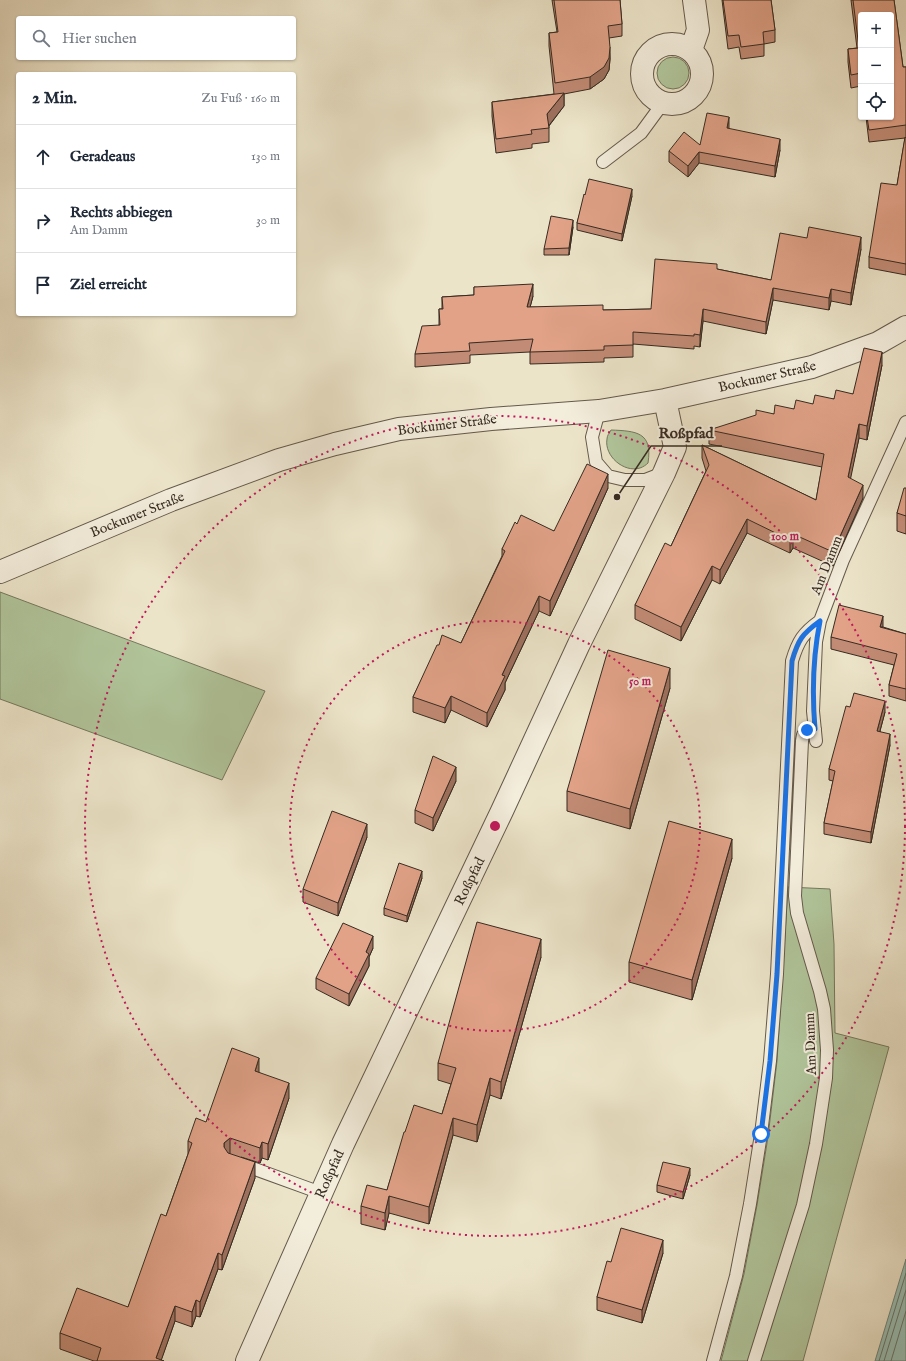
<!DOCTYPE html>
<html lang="de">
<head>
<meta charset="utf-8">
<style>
  :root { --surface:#fff; --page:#f6f6f7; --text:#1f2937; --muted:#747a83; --line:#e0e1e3 }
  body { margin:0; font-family:"IM FELL English",serif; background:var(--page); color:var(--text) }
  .controls { position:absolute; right:12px; top:12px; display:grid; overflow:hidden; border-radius:4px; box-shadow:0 1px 3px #0004 }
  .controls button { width:36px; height:36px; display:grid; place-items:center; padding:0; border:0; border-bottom:1px solid var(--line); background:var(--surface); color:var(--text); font:20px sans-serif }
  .stop { position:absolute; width:12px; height:12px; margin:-9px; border:3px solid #1a73e8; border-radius:50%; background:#fff }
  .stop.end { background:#1a73e8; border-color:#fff; box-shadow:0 1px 4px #0008 }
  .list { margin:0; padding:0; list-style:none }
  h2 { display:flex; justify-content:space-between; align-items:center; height:52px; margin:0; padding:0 16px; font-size:17px }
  h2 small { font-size:13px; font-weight:400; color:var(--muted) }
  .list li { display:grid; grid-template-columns:26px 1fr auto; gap:12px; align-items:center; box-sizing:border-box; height:64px; padding:0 16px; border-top:1px solid var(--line) }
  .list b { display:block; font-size:15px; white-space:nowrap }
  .list p { margin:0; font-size:13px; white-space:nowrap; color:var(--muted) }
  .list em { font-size:13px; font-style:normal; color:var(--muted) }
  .icon { flex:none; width:22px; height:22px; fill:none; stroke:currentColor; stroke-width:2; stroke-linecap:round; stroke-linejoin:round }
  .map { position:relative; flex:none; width:906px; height:1361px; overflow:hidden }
  .search { position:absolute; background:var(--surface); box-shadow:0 1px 3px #0004; left:16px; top:16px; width:280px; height:44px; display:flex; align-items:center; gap:10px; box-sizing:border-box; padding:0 14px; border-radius:4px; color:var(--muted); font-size:15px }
  .panel { position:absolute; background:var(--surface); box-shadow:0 1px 3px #0004; left:16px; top:72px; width:280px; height:244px; border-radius:4px }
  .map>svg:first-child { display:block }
</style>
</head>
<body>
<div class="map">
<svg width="906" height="1361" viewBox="0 0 906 1361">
  <rect width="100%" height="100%" fill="#ece4c9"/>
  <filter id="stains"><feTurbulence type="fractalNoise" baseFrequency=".005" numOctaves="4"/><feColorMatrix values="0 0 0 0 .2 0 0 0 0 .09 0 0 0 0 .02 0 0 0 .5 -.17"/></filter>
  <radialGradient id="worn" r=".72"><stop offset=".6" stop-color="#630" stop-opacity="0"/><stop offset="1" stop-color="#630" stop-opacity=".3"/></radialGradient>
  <path fill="#b1c59b" stroke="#74785e" d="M657 73a16 16 0 1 1 32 0a16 16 0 1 1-32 0Z
    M611 430C636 431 653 432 648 463 646 465 643 467 640 468 624 473 604 456 607 439 607 436 609 433 611 430Z
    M0 592 265 691 222 780 0 699Z
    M788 887 830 889 834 944 835 1033 889 1047 803 1361H721L744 1274 757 1205 768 1137 777 1061Z"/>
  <path fill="#99bfb5" stroke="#71847a" d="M906 1259V1361H875Z"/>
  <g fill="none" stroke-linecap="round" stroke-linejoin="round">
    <path stroke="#68756b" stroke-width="1" d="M879 1361 906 1273
      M884 1361 906 1290
      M891 1361 906 1311"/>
    <defs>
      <path id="service" d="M603 162 641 133 663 103
        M599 411 592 437 596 462 608 476 625 480H645L663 473
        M816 741 813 711 816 642 820 621 843 560 906 422
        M241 1164 321 1193
        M713 1361 736 1276 750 1204 761 1134 770 1061 777 974 792 661C798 641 803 633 820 621
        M754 1361 803 1205 816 1144 826 1078 827 1050 824 1009 820 991 797 913 795 896 802 741 803 735 807 730 815 729"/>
      <path id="minor" d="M642 74a30 30 0 1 1 60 0a30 30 0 1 1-60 0Z
        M691 50 698 30 694 0
        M0 572 171 500 279 460 335 444 399 429 491 419 599 411 665 400 812 367 878 343 906 327
        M247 1361 343 1144 502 811 579 644 664 473 675 447 665 400"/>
    </defs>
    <use href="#service" stroke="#64594b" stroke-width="14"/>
    <use href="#minor" stroke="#64594b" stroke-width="24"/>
    <use href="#service" stroke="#f3eddc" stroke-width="12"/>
    <use href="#minor" stroke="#f3eddc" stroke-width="22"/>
  </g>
  <path fill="#c28b75" stroke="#362b21" d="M552 0H620L622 24V36L609 38 610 59 609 70 604 79 590 89 564 94V106L549 126V142L532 144V148L496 153 492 116V102L554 94 549 46V33L557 32Z
    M722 0H771L775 30V42L764 44V56L741 59 739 47 728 49Z
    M851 0H894L903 67H906V275L869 268V257L897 185 905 138 869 142 866 117H891L861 15V86L851 88 848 62V49L857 48Z
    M729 129 780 150 775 177 699 163 688 177 669 162V151L700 145Z
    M585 195 632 196 622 241 577 230V223Z
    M573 227 569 255H544V249Z
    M861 249 851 305 831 301 829 310 773 300 766 334 703 321 700 347 694 346V349L633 344V357L604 358V362L530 364V352L470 355V363L415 367V354L439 325V309H442V297L474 295V287L533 296 530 307 603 310 651 309 717 269 771 280Z
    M882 365 867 440 859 438 850 478 863 498 833 566 793 548 790 553 747 533 720 584 712 580 681 641 635 619V605L671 546 706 471 702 458V445L816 500 822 467 709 444V430L794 409 853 394Z
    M608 488 550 616 539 611 505 683V690L487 727 451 710 445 723 413 712V697L439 645 461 643 502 556V549L517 524 554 531Z
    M906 488V534L897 531V513Z
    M883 627 906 634V701L889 696V685L894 665 831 649V637Z
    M670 688 630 829 567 811V791Z
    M850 707 885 712 880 731 890 745 871 843 824 834V823L833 781 829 780V769Z
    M456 781 433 831 415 823V810Z
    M367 837 338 916 303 902V889Z
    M732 858 692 1000 629 982V962Z
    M422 878 407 922 384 915V908Z
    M373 948 369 957V966L349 1006 316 989V978Z
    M541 957 501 1099 490 1095 477 1142 453 1135 429 1224 389 1213 385 1230 361 1224V1206L387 1190 405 1132 442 1114 451 1084 438 1080V1063Z
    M259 1072 289 1098 268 1160 262 1158 260 1163 241 1157 255 1178 222 1270 218 1269 200 1317 196 1316 192 1327 175 1321 161 1360 164 1361H94L60 1349V1333L128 1307 166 1216 188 1154V1141L206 1122Z
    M690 1175 683 1199 657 1192V1185Z
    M663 1253 642 1323 597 1310V1297L611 1262Z"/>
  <path fill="#9e715f" stroke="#362b21" d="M610 47V59L609 70 604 79 590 89V77Z
    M564 93V106L547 128V114Z
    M729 117V128L727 140V128Z
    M780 139V150L775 177V166Z
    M699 152V163L688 177V166Z
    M632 189V196L622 241V234Z
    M573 220V227L569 255V248Z
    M861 237V249L851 305V293Z
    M533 284V296L527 319V307Z
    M773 288V300L766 334V322Z
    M831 289V301L829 310V298Z
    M703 309V321L700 347V335Z
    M882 352V365L867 440V426Z
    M859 424V438L848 491V477Z
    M608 474V488L550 616V601Z
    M863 485V498L833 566V552Z
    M747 519V533L720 584V570Z
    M793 534V548L790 553V540Z
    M712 566V580L681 641V627Z
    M539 596V611L505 683V690L487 727V713L502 675Z
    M883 616V627H880Z
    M670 668V688L630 829V809Z
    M451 696V710L445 723V708Z
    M885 701V712L877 742V731Z
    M890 734V745L871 843V832Z
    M456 767V781L433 831V818Z
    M367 824V837L338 916V903Z
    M732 839V858L692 1000V980Z
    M422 871V878L407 922V916Z
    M373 936V948L369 957V966L349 1006V994L366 952Z
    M541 939V957L501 1099V1082Z
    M259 1058V1073L255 1071Z
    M490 1078V1095L477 1142V1125Z
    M289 1083V1098L268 1160V1144Z
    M453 1118V1135L429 1224V1207Z
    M230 1138V1154L224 1163V1143Z
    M262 1142V1158L260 1163V1148Z
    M255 1162V1178L222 1270V1255Z
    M690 1168V1175L683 1199V1192Z
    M389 1196V1213L385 1230V1213Z
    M663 1240V1253L642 1323V1310Z
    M218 1253V1269L200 1317V1302Z
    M196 1300V1316L192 1327V1312Z
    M175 1306V1321L161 1361 156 1358Z"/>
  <path fill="#e1a288" stroke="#362b21" d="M554 0H620L622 24 608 26 610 47 609 58 604 67 590 77 555 83 549 33 558 32Z
    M723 0H771L775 30 763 32 764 44 741 47 739 35 728 36Z
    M853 0H894L903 67H906V125L869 130 867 117H891V15H861V73L851 75 848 49 859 48Z
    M564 93 547 114 549 128 531 130 532 134 496 139 492 102Z
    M707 113 729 117 727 128 780 139 775 166 699 152 688 166 669 151 684 132 700 145Z
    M905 137 906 138V264L869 257 881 183 897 185Z
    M589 179 632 189 622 234 577 223 584 194 585 195Z
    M551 216 573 220 569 248 544 249Z
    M809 227 861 237 851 293 831 289 829 298 773 288 766 322 703 309 700 335 694 334V336L633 332V345L604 346V350L530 352 533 339 469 343 470 351 415 354 422 326 440 325 439 309H443L442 297 474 295V287L533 284 527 307 603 305V310L651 309 655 259 717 264V269L771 280 780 233 807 238Z
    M864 348 882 352 867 426 859 424 848 477 863 485 833 552 793 534 790 540 747 519 720 570 712 566 681 627 635 605 665 543 671 546 709 465 702 445 816 500 824 454 709 430 756 415V410L774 414 775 405 794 409 796 400 813 404 815 395 834 399 836 390 853 394Z
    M587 464 608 474 550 601 539 596 502 675 505 676 487 713 451 696 445 708 413 697 437 645H439L442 635 461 643 505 551 502 549 515 522 517 524 521 515 554 531Z
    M904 488H906V516L897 513Z
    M839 605 883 616 880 627 906 634V689L889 685 897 654 831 637Z
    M608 650 670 668 630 809 567 791Z
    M854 693 885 701 877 731 890 734 871 832 824 823 835 771 829 769 846 706 850 707Z
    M433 756 456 767 433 818 415 810Z
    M332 811 367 824 338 903 303 889Z
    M669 821 732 839 692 980 629 962Z
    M399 863 422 871 407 916 384 908Z
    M477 922 541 939 501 1082 490 1078 477 1125 453 1118 429 1207 389 1196 385 1213 361 1206 367 1185 387 1190 404 1132H405L414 1105 442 1114 456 1068 438 1063Z
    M343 923 373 936 366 952 369 954 349 994 316 978Z
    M232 1048 259 1058 255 1071 289 1083 268 1144 262 1142 260 1148 230 1138 224 1143V1147L228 1153 255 1162 222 1255 218 1253 200 1302 196 1300 192 1312 175 1306 156 1358 164 1361H97L101 1348 60 1333 77 1288 128 1307 161 1214 166 1216 192 1143 188 1141 196 1118 206 1122Z
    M663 1162 690 1168 683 1192 657 1185Z
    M621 1228 663 1240 642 1310 597 1297 607 1261 611 1262Z"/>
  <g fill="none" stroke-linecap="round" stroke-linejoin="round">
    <path stroke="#1a73e8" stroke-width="5" d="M761 1134 770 1061 777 974 792 661C798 640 802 634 820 621 813 656 812 693 815 729L807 730"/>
  </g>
  <g fill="none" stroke="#c2185b" stroke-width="2" stroke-dasharray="2 4">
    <circle cx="495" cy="826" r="205"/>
    <circle cx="495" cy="826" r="410"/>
  </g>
  <g text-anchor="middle" stroke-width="4" stroke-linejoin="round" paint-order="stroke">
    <g font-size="14" fill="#362b21" stroke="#f3eddc">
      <text transform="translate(767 376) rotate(-13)" y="5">Bockumer Straße</text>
      <text transform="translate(447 424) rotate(-7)" y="5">Bockumer Straße</text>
      <text transform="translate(137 514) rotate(-22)" y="5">Bockumer Straße</text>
      <text transform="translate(826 565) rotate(-68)" y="5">Am Damm</text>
      <text transform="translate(469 881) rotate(-64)" y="5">Roßpfad</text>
      <text transform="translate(810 1044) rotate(-92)" y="5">Am Damm</text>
      <text transform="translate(329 1174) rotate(-66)" y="5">Roßpfad</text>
    </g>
  </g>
  <circle cx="495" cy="826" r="6" fill="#c2185b" stroke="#f3eddc" stroke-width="2"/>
  <g font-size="12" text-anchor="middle" font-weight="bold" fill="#c2185b" stroke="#f3eddc" stroke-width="4" stroke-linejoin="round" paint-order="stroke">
    <text x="785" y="540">100 m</text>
    <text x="640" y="685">50 m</text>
  </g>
  <path fill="none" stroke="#362b21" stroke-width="1.5" d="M617 497L651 446H722"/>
  <circle fill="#362b21" stroke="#f3eddc" stroke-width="1.5" cx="617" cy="497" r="4"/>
  <g font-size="15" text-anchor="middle" font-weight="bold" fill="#362b21" stroke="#f3eddc" stroke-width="4" stroke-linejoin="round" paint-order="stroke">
    <text x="686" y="438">Roßpfad</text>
  </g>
  <rect width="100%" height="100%" filter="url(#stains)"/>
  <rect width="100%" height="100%" fill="url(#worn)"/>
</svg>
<div class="controls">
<button>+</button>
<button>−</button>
<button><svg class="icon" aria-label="locate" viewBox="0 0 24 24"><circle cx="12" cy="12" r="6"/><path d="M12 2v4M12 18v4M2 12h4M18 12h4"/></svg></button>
</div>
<div class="stop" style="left:761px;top:1134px"></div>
<div class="stop end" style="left:807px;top:730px"></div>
<div class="search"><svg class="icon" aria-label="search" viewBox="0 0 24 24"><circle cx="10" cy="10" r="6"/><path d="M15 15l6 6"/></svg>Hier suchen</div>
<section class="panel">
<h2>2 Min.<small>Zu Fuß · 160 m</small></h2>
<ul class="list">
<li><svg class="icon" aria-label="ahead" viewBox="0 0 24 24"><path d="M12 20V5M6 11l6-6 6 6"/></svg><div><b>Geradeaus</b></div><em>130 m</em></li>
<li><svg class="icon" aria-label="right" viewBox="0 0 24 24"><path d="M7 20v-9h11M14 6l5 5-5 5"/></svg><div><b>Rechts abbiegen</b><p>Am Damm</p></div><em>30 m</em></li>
<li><svg class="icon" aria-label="arrive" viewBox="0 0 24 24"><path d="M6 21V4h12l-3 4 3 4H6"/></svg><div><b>Ziel erreicht</b></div></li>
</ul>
</section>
</div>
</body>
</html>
